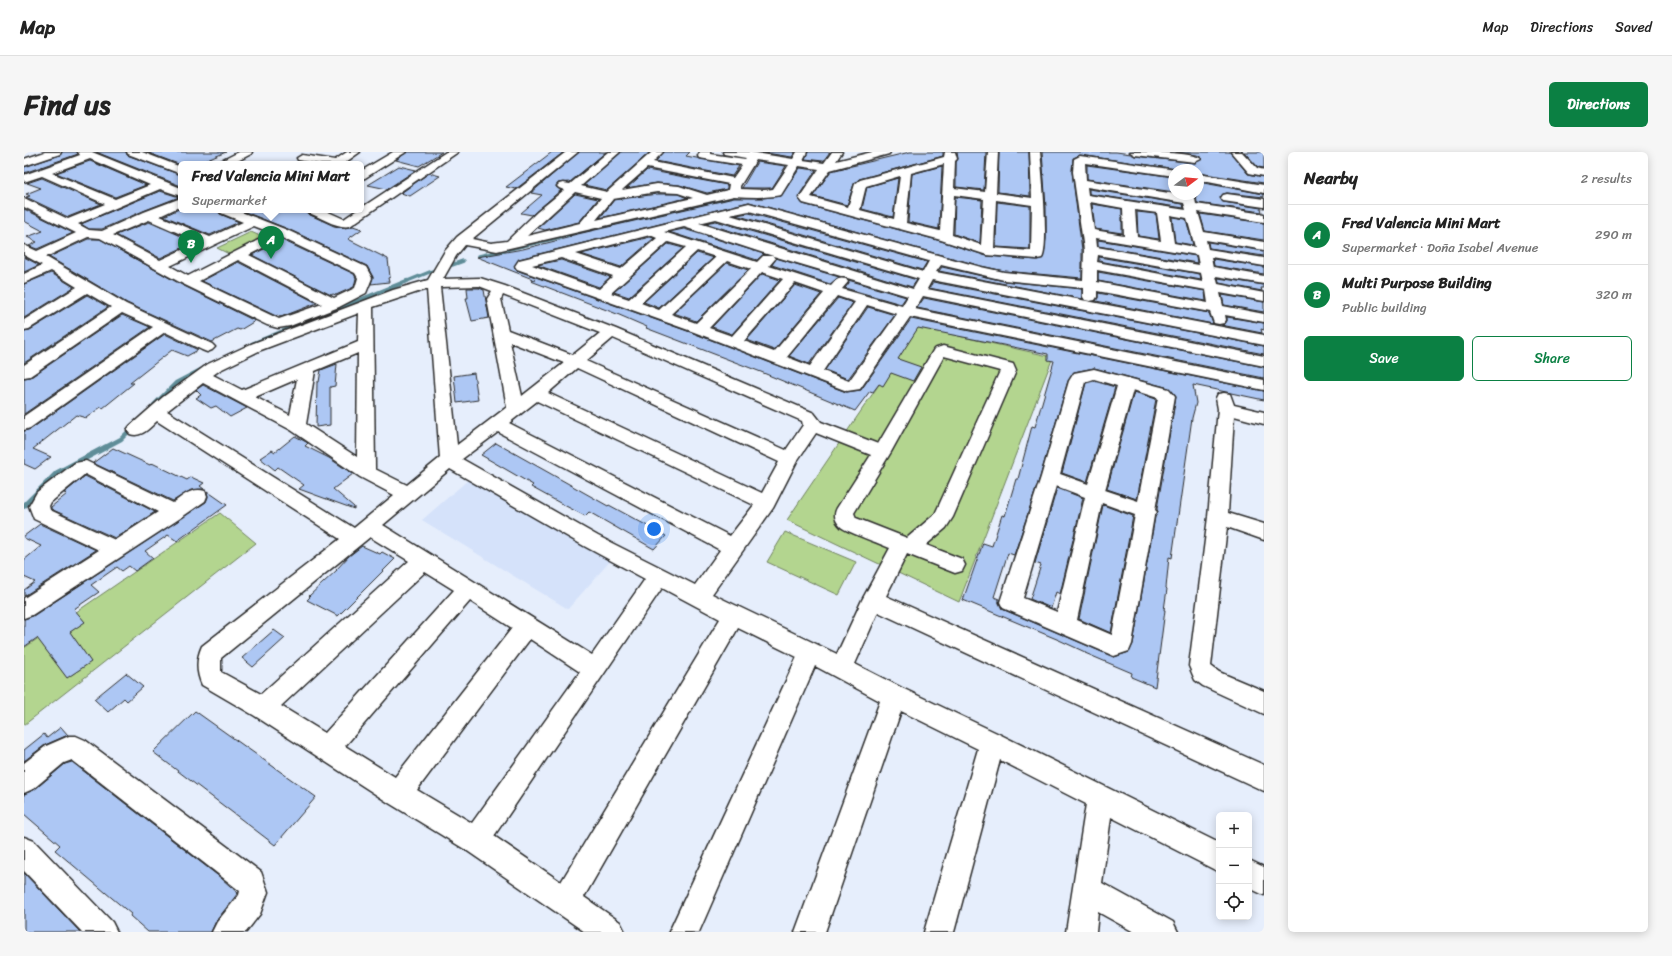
<!DOCTYPE html>
<html lang="en">
<head>
<meta charset="utf-8">
<style>
  :root { --surface:#fff; --page:#f6f6f6; --text:#222; --muted:#767676; --line:#e0e0e0; --accent:#0b8043 }
  body { margin:0; font-family:Sriracha,sans-serif; background:var(--page); color:var(--text) }
  .controls { position:absolute; right:12px; bottom:12px; display:grid; overflow:hidden; border-radius:6px; box-shadow:0 2px 10px #0003 }
  .controls button { width:36px; height:36px; display:grid; place-items:center; padding:0; border:0; border-bottom:1px solid var(--line); background:var(--surface); color:var(--text); font:20px sans-serif }
  .compass { position:absolute; left:1144px; top:12px; width:36px; height:36px; border-radius:50%; background:var(--surface); box-shadow:0 2px 10px #0003; rotate:74deg }
  .you { position:absolute; left:630px; top:377px; width:14px; height:14px; margin:-10px; border:3px solid #fff; border-radius:50%; background:#1a73e8; box-shadow:0 0 0 6px #1a73e833 }
  .badge { display:grid; place-items:center; width:26px; height:26px; border-radius:50%; background:var(--accent); color:#fff; font-size:13px; font-weight:700 }
  .pin { position:absolute; translate:-50% -33px; filter:drop-shadow(0 1px 2px #0008) }
  .pin::after { content:''; position:absolute; top:21px; width:14px; height:12px; background:inherit; clip-path:polygon(0 0,100% 0,50% 100%) }
  .popup { position:absolute; left:154px; top:9px; width:186px; height:52px; box-sizing:border-box; display:grid; place-content:center; border-radius:6px; background:var(--surface); filter:drop-shadow(0 1px 3px #0005); font-size:13px; white-space:nowrap; color:var(--muted) }
  .popup b { font-size:15px; color:var(--text) }
  .popup::after { content:''; position:absolute; left:50%; top:100%; margin-left:-8px; border:8px solid transparent; border-top-color:var(--surface) }
  .list { margin:0; padding:0; list-style:none }
  h2 { display:flex; justify-content:space-between; align-items:center; height:52px; margin:0; padding:0 16px; font-size:17px }
  h2 small { font-size:13px; font-weight:400; color:var(--muted) }
  .list li { display:grid; grid-template-columns:26px 1fr auto; gap:12px; align-items:center; box-sizing:border-box; height:60px; padding:0 16px; border-top:1px solid var(--line) }
  .list b { display:block; font-size:15px; white-space:nowrap }
  .list p { margin:0; font-size:13px; white-space:nowrap; color:var(--muted) }
  .list em { font-size:13px; font-style:normal; color:var(--muted) }
  .actions { display:flex; gap:8px; padding:12px 16px }
  .actions a { flex:1; padding:9px 0; border:1px solid var(--accent); border-radius:6px; text-align:center; font-size:14px; color:var(--accent) }
  .actions .main { background:var(--accent); color:#fff }
  .icon { flex:none; width:22px; height:22px; fill:none; stroke:currentColor; stroke-width:2; stroke-linecap:round; stroke-linejoin:round }
  .map { position:relative; flex:none; width:1240px; height:780px; overflow:hidden; border-radius:6px }
  header { display:flex; align-items:center; gap:24px; box-sizing:border-box; height:56px; padding:0 20px; background:var(--surface); border-bottom:1px solid var(--line) }
  header strong { font-size:19px }
  nav { display:flex; gap:22px; margin-inline-start:auto; font-size:14px }
  .intro { display:flex; align-items:center; justify-content:space-between; box-sizing:border-box; height:96px; padding:0 24px }
  h1 { margin:0; font-size:28px }
  .button { padding:10px 18px; border-radius:6px; background:var(--accent); color:#fff; font-size:14px; font-weight:700 }
  main { display:flex; gap:24px; padding:0 24px }
  aside { flex:1; background:var(--surface); border-radius:6px; box-shadow:0 2px 10px #0003 }
  .map>svg:first-child { display:block }
</style>
</head>
<body>
<header>
<strong>Map</strong>
<nav><a>Map</a><a>Directions</a><a>Saved</a></nav>
</header>
<div class="intro"><h1>Find us</h1><a class="button">Directions</a></div>
<main>
<div class="map">
<svg width="1240" height="780" viewBox="0 0 1240 780">
  <rect width="100%" height="100%" fill="#e6eefc"/>
  <filter id="ink" filterUnits="userSpaceOnUse"><feTurbulence type="fractalNoise" baseFrequency=".025" numOctaves="2"/><feDisplacementMap in="SourceGraphic" scale="8" xChannelSelector="R" yChannelSelector="G"/><feConvolveMatrix kernelMatrix="1 2 1 2 8 2 1 2 1" color-interpolation-filters="sRGB"/></filter>
  <g filter="url(#ink)">
    <path fill="#d5e2fa" d="M444 328 587 408 544 457 398 368Z"/>
    <path fill="#b3d58f" stroke="#6f805d" d="M227 80 243 87 209 104 193 96Z
      M894 175 1029 205 935 450 763 368Z
      M196 361 232 391 0 573V496Z
      M761 380 832 410 815 443 743 410Z"/>
    <g fill="none" stroke-linecap="round" stroke-linejoin="round">
      <path stroke="#5f8d98" stroke-width="3.5" d="M758 41 776 15
        M728 43 747 47
        M455 104 718 43
        M428 113 439 109
        M381 130 408 119"/>
      <path stroke="#5f8d98" stroke-width="4.5" d="M228 192 383 129
        M130 253 152 231 177 218
        M80 296 97 287 109 275"/>
      <path stroke="#5f8d98" stroke-width="5.5" d="M0 354 33 321 82 295"/>
    </g>
    <path fill="#adc7f4" stroke="#2b2b2b" fill-rule="evenodd" d="M38 0H53L54 2 0 21V15L36 3Z
      M72 0H102L103 3 157 23V34Z
      M122 0H202L174 12H157V13Z
      M383 0H418L395 14 372 8Z
      M528 0H540L492 37 482 35Z
      M555 0H582L546 30 534 31 532 35 537 38 508 63 497 61 518 43 507 41Z
      M597 0H626L583 38 560 33Z
      M640 0H666L662 4 715 14 708 24 632 9Z
      M735 0H771L768 5Z
      M784 0H806L799 9 781 7Z
      M886 0H919V4L835 27 830 32 823 53 789 44 807 19Z
      M933 0H962L960 38 932 35V10L934 7Z
      M975 0H1005L1006 44 974 40Z
      M1018 0H1092L1107 2 1111 4 1171 11 1178 6 1173 3 1152 0H1206L1224 22 1240 25V31L1174 21V18H1153L1152 17 1056 3 1049 6 1048 20 1058 98V126L980 119 957 114 725 50 495 107 490 115 492 118 669 181 822 240 837 238 887 167 1240 239V248L1169 233 1172 251 1168 266 1148 406 1145 405 1142 436 1143 437 1140 458H1141L1131 535 1107 525 1108 521 1061 501V500L1035 488 939 448 959 391 968 394 978 363 981 364 992 327H994L1008 274 1011 275 1030 209 1024 208V202L894 176 874 207 897 215 889 229 867 221 859 234 855 232 849 240 846 239 831 259 737 220 622 176 623 175 593 162 507 129 511 128 453 105 499 97 547 85 545 84 710 46H739L757 44 776 16 792 18 774 45 779 52 917 89 963 104 1013 108 1019 106 1022 87V55ZM1070 216 1145 236 1152 244 1133 357 1134 360 1131 365 1109 492 1105 500 1090 505 978 457 975 451V447L970 445 984 401 990 403 1016 325 1044 229 1050 220Z
      M1220 0H1240V16L1234 15Z
      M66 9 122 33 91 45 32 21Z
      M733 10 762 14 748 36H718Z
      M1063 13 1150 25V40L1063 27Z
      M375 14 392 18 363 37 344 33Z
      M918 14 915 77 884 70 888 22Z
      M623 18 703 33V37L683 41 655 33 633 31 603 36Z
      M405 21 416 24 386 44 377 41Z
      M18 26 77 52 44 65 2 45 6 44 2 42 17 36 3 31Z
      M874 26 869 65 838 57 843 35Z
      M1174 30 1240 42V45L1203 41 1199 42 1196 45 1199 50 1237 56 1238 60 1173 51 1172 42H1174Z
      M1065 37 1159 52 1160 56 1065 42Z
      M136 39 155 45 119 59 78 77H65L57 72Z
      M551 42 574 47 555 70 521 78 514 76Z
      M633 42H654L663 46 576 66 590 48Z
      M931 45 958 48 956 91 930 82Z
      M973 50 1006 54V97L972 95Z
      M1068 52 1098 57V81L1071 77Z
      M157 56V58H194L196 62 215 70 186 83 140 64Z
      M0 57 49 81 13 97 5 94 13 90 3 85 19 79 0 69Z
      M216 58H282L284 62 310 74 321 76 329 74 338 77 324 87 364 107 366 125 364 126 365 130 347 132 349 125 343 114 264 77Z
      M1113 60 1132 62 1135 87 1114 84Z
      M725 61 903 110 898 118 712 63Z
      M1176 62 1240 71V88L1181 79Z
      M1148 65 1162 67 1169 93 1151 90Z
      M692 69 893 128 888 135 681 71Z
      M125 70 171 90 136 106 92 83Z
      M660 77 740 102 733 108 645 80Z
      M626 85 630 86 597 115 557 102Z
      M64 87H76L158 133 231 169 216 178 213 177 188 190 103 151 25 105Z
      M258 88 330 122 332 126 330 135 312 143 309 142 307 143 228 103Z
      M1074 88 1172 104 1173 111 1074 94Z
      M1184 90 1240 99V104L1185 96Z
      M644 92 659 96 605 145 590 140Z
      M673 101 689 106 635 156 620 150Z
      M0 105 15 113 0 120Z
      M1075 105 1176 122 1177 128 1075 109Z
      M752 106 815 125 806 132 748 113Z
      M1189 107 1240 115V122L1190 114Z
      M537 108 586 125 575 135 513 113Z
      M214 110 293 151 257 165 253 163 252 164 178 129Z
      M703 111 724 118 672 169 650 161Z
      M918 115 980 129 1058 137V147L915 119Z
      M1074 120 1181 139 1182 149 1074 129Z
      M27 121 50 135 0 166V132Z
      M738 122 756 128 708 182 688 175Z
      M1194 126 1240 133V136H1237L1238 139 1195 131Z
      M824 128 882 145 877 152 821 136 825 131Z
      M909 130 1240 194V202L905 136Z
      M771 133 797 142 750 198 723 188Z
      M443 136H455L460 138 465 166 448 169 442 146H444Z
      M1074 141 1185 161 1189 172 1072 149 1074 146Z
      M63 143 84 155 0 211V179L6 178Z
      M1198 143 1240 150V160L1200 153Z
      M814 146 829 151 785 212 765 204Z
      M900 146 1240 215V226L893 156Z
      M844 155 871 163 824 227 801 218Z
      M98 163 126 175 0 262V226L7 225Z
      M1203 165 1240 171V178L1237 177 1238 181 1197 173 1201 172 1203 169Z
      M141 182 174 198 163 204 148 198 106 231H110L79 256 77 255 62 266 52 263 9 297 27 305 11 317 0 312V279L7 277Z
      M313 212 311 234 306 235V273L292 275 293 230H295L297 218Z
      M450 221 454 248 433 251 430 224Z
      M1070 229 1091 235 1063 330 1038 321 1062 231Z
      M179 233 223 256 206 265 192 254 187 256 172 246 177 243 172 238Z
      M1110 240 1132 247 1113 347 1083 337Z
      M271 284 284 291 281 294 305 306 329 322 309 337 330 355V357L275 337 280 333 254 315 251 318 236 306 248 298 251 300Z
      M472 291 584 354 585 353 642 384 630 397 565 360 561 364 536 351 507 335 509 333 457 303Z
      M89 296 126 313 128 311 163 328 167 325 180 331 176 334 180 337 167 338 149 349 69 311Z
      M61 324 131 360 91 386 27 357V355L43 342 40 341Z
      M1033 336 1059 346 1036 442 1032 440 1027 456 1006 447 1017 413 1011 411Z
      M183 339 203 353 153 389 144 383 121 399 129 406 111 419 105 414 98 419 93 415 67 433 75 440 50 457 61 470 46 480 67 510 43 526 13 486 0 495V467L9 464 182 350 184 345Z
      M1079 353 1109 364 1087 481 1055 467Z
      M16 372 72 398 0 444V438L11 430 0 425V408L17 394 0 386V384Z
      M338 394 356 402 358 400 371 407 314 464 283 448 286 445 285 444 313 418H312L325 404Z
      M250 478 261 486 229 515 218 506Z
      M102 521 119 535 103 549 100 546 84 560 70 547Z
      M171 559 292 645 251 693 129 600Z
      M37 575 44 583 21 593 0 609V598L20 582 23 586Z
      M48 610 197 726 214 741 192 769 187 780H124L106 764 107 762 31 698 36 693 0 662V642L10 638 41 612Z
      M0 721 56 780H0Z"/>
    <g fill="none" stroke-linecap="round" stroke-linejoin="round">
      <defs>
        <path id="street" d="M21 0H37L36 2 0 14V7Z
          M54 0H68L157 36V44L136 37 54 72 65 78 78 79 120 60 157 46V54L136 64 186 85 219 70 197 61 195 58H212L263 78 342 115 348 126 342 141 315 155 266 174 254 176 243 173 159 132 76 86 64 85 22 105 102 152 188 192 191 195 188 198 183 200 178 198 141 180 6 276 0 278V264L129 175 98 161 6 224 0 225V213L87 155 63 141 5 177 0 178V168L53 135 27 119 0 131V122L18 113 0 103V93L13 99 52 81 0 55V46L44 67 81 52 18 24 0 30V23L56 3ZM66 7 126 33 91 47 28 21ZM125 68 175 90 136 108 89 83ZM230 74 248 81 164 124 146 114ZM258 86 331 121 334 126 331 136 310 146 225 103ZM214 108 298 152 255 167 175 129Z
          M103 0H118L157 15V22L104 2Z
          M215 0H228L227 2 208 12H193L195 10Z
          M323 0H336L322 10 324 12H296L274 8 273 6 278 3 311 8Z
          M369 0H382L341 26 337 27V19Z
          M422 0H434L326 74C314 77 296 65 285 61L283 58H300L320 67 333 58H337V56Z
          M542 0H554L448 87 467 91 483 89 513 60 540 38 535 36 533 34 535 32 539 31 546 32 584 0H596L557 34 583 40 628 0H639L629 10 709 26 718 13 675 6 674 4 676 0H686V2L721 7 722 6 700 2 699 0H726L769 7 773 0H783L779 8 800 11 808 0H818L812 9 848 0H866L865 2 806 18 787 45 824 55 831 32 836 28 920 5 921 0H931L933 7 931 9 930 36 961 40 964 0H974L972 41 1008 46 1006 0H1016C1018 17 1025 95 1018 106L1013 107 963 103 917 88 779 51 775 46 795 17 775 14 757 43C741 46 726 45 710 44L473 99 441 93 432 104 419 127 456 126 481 134 592 177 790 261 797 270 854 292 910 197 919 194 989 212 992 219 929 365 922 376 902 393 938 407 941 413 938 419 931 421 883 402 862 444 1240 613V639L854 460 831 512 878 536 977 583 1195 691V720L1087 665 1078 731 1149 770 1154 780H1110L1074 760 1072 780H1042L1062 652 976 608 930 780H900L954 597 877 559 801 780H771L856 549 791 514 675 780H645L773 505 714 476 560 745 596 770 601 780H561L442 698 365 651 231 564 178 533C172 520 172 507 178 494L316 387 133 269C125 276 118 286 106 282L103 278 106 274 139 245 184 212 227 192 369 138 404 128 421 99 433 85ZM732 8 765 13 749 37 741 38 716 37V34ZM920 12 916 79 882 71 887 21ZM623 16 705 32 704 38 683 43 655 34 633 32 598 38ZM876 24 870 67 836 58 842 34ZM551 40 577 46 556 71 503 84ZM633 40 654 41 669 46 572 68 589 47ZM930 43 960 47 957 93 928 83ZM972 48 1008 53 1007 99 970 96ZM455 134 468 139 463 147 483 255 433 293 416 135ZM403 137 416 306 383 333 351 317 349 155ZM479 143 576 181 549 203 484 178 477 147ZM335 161 334 190 218 238 189 223 196 218 237 198ZM589 186 778 269 779 273 762 298 562 209ZM486 190 540 211 498 244ZM334 201 333 305 282 272 291 219ZM920 204 976 219 911 362 883 386 832 366 830 361 867 300ZM553 216 755 310 738 341 524 241ZM273 227 266 263 231 245ZM179 231 267 278 336 325 370 343 330 376 143 259ZM513 249 730 353 706 384 485 271ZM474 280 696 398 671 433 574 384 438 307ZM792 281 847 303 813 356C809 363 811 369 817 375 823 380 857 392 866 396L838 448 813 502 688 442 749 356 773 309ZM426 317 560 394 621 427 568 503 359 373ZM346 385 385 409 237 542 197 520V506ZM401 420 430 438 301 581 257 554ZM638 436 696 467 537 730 470 684ZM446 449 488 476 371 625 321 594ZM506 487 556 520 448 671 393 638Z
          M1106 0C1118 0 1170 0 1177 7L1171 10 1111 3Z
          M1207 0H1218L1233 16 1240 18V24L1225 21Z
          M1056 4 1152 18H1150V24L1061 11 1062 28 1158 43V42H1170L1172 52 1240 62V70L1174 60 1180 80 1240 90V98L1182 88 1184 97 1240 106V114L1187 105 1189 115 1240 124V132L1192 124 1194 132 1240 141V149L1196 141 1199 154 1240 162V170L1201 163 1202 168 1200 171 1195 172 1190 171 1186 160 1073 139V145L1071 148 1066 149 1061 148 1059 145V136L980 128 917 113 912 120 1240 183V193L908 128 903 137 1240 204V214L899 144 891 157 1240 228V238L886 165 836 237 823 239 670 180 493 117 491 114 495 108 725 51 957 115 980 120 1059 128 1060 98 1049 20 1050 7ZM1063 35 1160 51 1162 58 1064 43ZM1066 50 1099 56 1100 83 1070 78ZM1111 58 1133 61 1137 89 1113 85ZM725 59 905 109 899 120 706 63ZM1146 63 1163 66 1171 95 1150 91ZM692 67 895 127 889 137 675 71ZM660 75 746 103 884 144 878 154 818 137 824 130 822 127C814 125 812 128 807 134L745 114 751 107 749 104H739L733 110 640 80ZM626 83 633 86 597 117 552 102ZM1072 86 1173 103 1175 113 1073 95ZM644 90 662 95 605 147 587 141ZM673 99 692 105 635 158 617 151ZM1074 103 1177 121 1179 130 1073 110ZM537 106 589 124 575 137 508 113ZM703 109 727 117 672 171 647 162ZM1073 118 1182 138 1184 151 1073 130ZM738 120 759 127 708 184 685 176ZM771 131 800 141 750 200 720 189ZM813 144 831 150 786 214 763 205ZM843 153 873 162 825 229 799 219Z
          M1174 22 1240 33V41L1174 28Z
          M1203 42 1240 47V55L1199 49 1197 46 1199 43Z
          M1070 217 1145 237 1151 244 1131 358 1133 360 1130 364 1108 492 1105 499 1090 504 979 456 976 450 1017 325 1045 229 1050 221ZM1070 227 1093 234 1064 332 1036 322 1061 230ZM1109 238 1134 246 1114 349 1081 338ZM1032 334 1061 345 1033 460 999 446ZM1078 351 1111 363 1088 483 1053 468Z
          M1200 241 1206 242 1210 253 1240 260V272L1210 264 1204 361 1240 372V388L1203 375 1187 514 1195 520 1240 539V562L1179 534 1171 528 1165 514 1184 365 1194 257 1192 246 1194 242Z
          M62 309 149 351C159 344 168 335 181 339L183 344 181 349 158 365 8 463 0 466V446L75 398 10 367 5 354 13 340 51 311ZM61 322 134 360 91 388 26 358 25 354 27 350Z
          M45 584H52L61 588 237 720 244 740 236 762 222 780H188L193 770 215 743 216 739 48 608 40 611 9 637 0 641V611L22 594Z
          M0 685 10 689 88 770 93 780H58L0 719Z
          M1225 708 1240 715V743L1225 736Z"/>
      </defs>
      <use href="#street" stroke="#2b2b2b" stroke-width="3"/>
      <use href="#street" fill="#fff" fill-rule="evenodd"/>
    </g>
  </g>
</svg>
<div class="controls">
<button>+</button>
<button>−</button>
<button><svg class="icon" aria-label="locate" viewBox="0 0 24 24"><circle cx="12" cy="12" r="6"/><path d="M12 2v4M12 18v4M2 12h4M18 12h4"/></svg></button>
</div>
<svg class="compass" viewBox="-18 -18 36 36"><path d="M0-13l5 13h-10z" fill="#e53935"/><path d="M0 13l5-13h-10z" fill="#767676"/></svg>
<div class="you"></div>
<div class="pin badge" style="left:247px;top:107px">A</div>
<div class="popup"><b>Fred Valencia Mini Mart</b>Supermarket</div>
<div class="pin badge" style="left:167px;top:111px">B</div>
</div>
<aside>
<h2>Nearby<small>2 results</small></h2>
<ul class="list">
<li><span class="badge">A</span><div><b>Fred Valencia Mini Mart</b><p>Supermarket · Doña Isabel Avenue</p></div><em>290 m</em></li>
<li><span class="badge">B</span><div><b>Multi Purpose Building</b><p>Public building</p></div><em>320 m</em></li>
</ul>
<div class="actions"><a class="main">Save</a><a>Share</a></div>
</aside>
</main>
</body>
</html>
